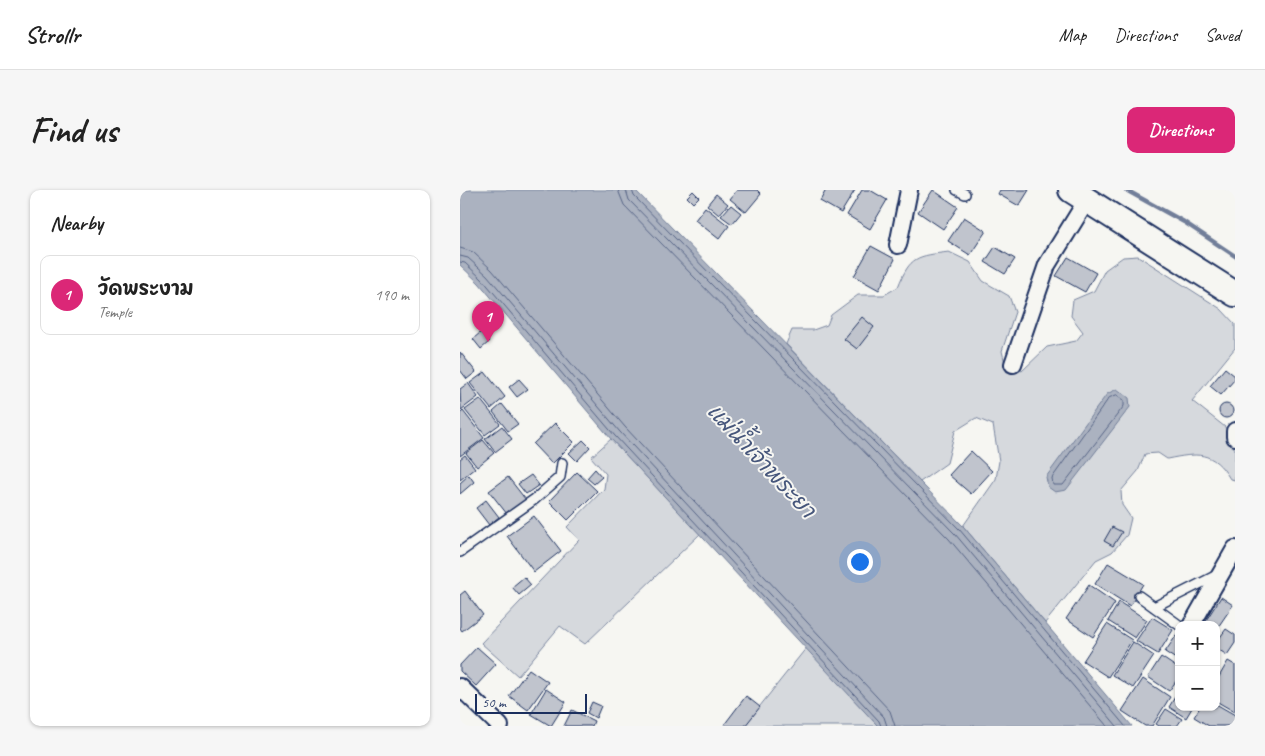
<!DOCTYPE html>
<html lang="en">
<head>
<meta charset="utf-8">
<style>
  :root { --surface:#fff; --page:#f6f6f6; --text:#222; --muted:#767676; --line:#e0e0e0; --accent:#db2777 }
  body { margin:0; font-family:Caveat,"Playpen Sans Thai",sans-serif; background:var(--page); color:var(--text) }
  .controls { position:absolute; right:15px; bottom:15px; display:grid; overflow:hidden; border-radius:10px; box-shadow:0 1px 4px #0004 }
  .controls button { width:45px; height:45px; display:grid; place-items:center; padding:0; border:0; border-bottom:1px solid var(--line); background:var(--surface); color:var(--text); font:25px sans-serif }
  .scale { position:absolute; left:15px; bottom:12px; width:112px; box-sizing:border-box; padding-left:5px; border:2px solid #1b2f5e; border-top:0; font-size:14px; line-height:18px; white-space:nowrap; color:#1b2f5e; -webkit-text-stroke:4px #f6f6f2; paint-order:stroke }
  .you { position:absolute; left:399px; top:371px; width:18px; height:18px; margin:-12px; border:4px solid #fff; border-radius:50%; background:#1a73e8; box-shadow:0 0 0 8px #1a73e833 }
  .badge { display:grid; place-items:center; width:32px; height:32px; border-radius:50%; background:var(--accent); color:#fff; font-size:16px; font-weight:700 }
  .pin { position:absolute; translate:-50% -41px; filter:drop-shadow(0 1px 2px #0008) }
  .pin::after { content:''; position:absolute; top:26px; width:18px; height:15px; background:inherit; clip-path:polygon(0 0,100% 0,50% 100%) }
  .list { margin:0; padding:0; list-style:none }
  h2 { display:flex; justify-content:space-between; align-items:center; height:65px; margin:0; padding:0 20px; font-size:21px }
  h2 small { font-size:16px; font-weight:400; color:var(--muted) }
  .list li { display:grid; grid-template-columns:32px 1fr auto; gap:15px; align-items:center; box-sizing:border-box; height:80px; margin:0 10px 10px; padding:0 10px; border:1px solid var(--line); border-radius:10px }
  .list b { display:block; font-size:19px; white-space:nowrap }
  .list p { margin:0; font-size:16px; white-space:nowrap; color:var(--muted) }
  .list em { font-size:16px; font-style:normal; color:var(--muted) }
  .map { position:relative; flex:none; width:775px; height:536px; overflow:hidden; border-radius:10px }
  header { display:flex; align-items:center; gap:30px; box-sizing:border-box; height:70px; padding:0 25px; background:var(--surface); border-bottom:1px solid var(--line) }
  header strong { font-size:24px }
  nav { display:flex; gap:28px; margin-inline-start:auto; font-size:18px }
  .intro { display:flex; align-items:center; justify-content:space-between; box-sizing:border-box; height:120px; padding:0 30px }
  h1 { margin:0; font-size:35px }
  .button { padding:12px 22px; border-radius:10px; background:var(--accent); color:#fff; font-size:18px; font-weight:700 }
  main { display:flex; gap:30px; padding:0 30px }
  aside { flex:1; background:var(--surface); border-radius:10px; box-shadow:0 1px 4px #0004 }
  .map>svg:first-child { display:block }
</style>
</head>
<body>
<header>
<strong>Strollr</strong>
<nav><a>Map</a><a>Directions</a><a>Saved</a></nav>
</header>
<div class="intro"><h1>Find us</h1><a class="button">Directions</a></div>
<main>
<aside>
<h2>Nearby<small></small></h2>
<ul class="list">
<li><span class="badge">1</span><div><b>วัดพระงาม</b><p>Temple</p></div><em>190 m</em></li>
</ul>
</aside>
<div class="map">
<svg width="775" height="536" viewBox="0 0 775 536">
  <rect width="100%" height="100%" fill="#f6f6f2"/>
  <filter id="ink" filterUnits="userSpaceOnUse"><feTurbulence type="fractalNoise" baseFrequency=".02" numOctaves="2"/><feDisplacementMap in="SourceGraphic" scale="10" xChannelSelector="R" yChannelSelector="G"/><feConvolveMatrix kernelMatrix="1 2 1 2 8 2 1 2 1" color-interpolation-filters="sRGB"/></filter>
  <g filter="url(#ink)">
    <path fill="#d6d9dd" stroke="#78849e" d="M489 62 510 72 523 91 549 106 555 122 542 161 545 173 562 181 587 157 616 151 623 142 611 126 613 110 634 101 645 80 663 67 678 66 761 119 775 134V158L732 211 765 237 775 260V290L770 289C753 260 737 263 707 269L698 263 685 264 678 281 661 301 662 315 671 328 667 345 652 362 636 370 585 433 503 336 536 289 539 271 533 235 516 228 495 241 487 273 460 292 326 154 332 140H353L367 135 371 125 398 105H424L438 97C450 66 457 66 489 62Z
      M151 249 240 344 125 454 100 436 58 486 21 453 119 350 107 337 144 299 146 284 131 267Z
      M347 457 418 536H284Z"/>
    <path fill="#abb2c0" stroke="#717e99" d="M0 0H175L503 336 672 536H418L151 249 19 93 0 75Z
      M657 199 669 208 670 217 606 300 595 302 588 297 586 287 647 204Z"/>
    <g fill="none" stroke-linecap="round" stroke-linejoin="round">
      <path stroke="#556385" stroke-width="1" d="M158 0 164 15 489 349 647 536
        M166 0 169 10 495 344 657 536
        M172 0 174 6 499 339 665 536
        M0 58 13 62 32 80 165 237 430 521 435 536
        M0 66 8 68 27 85 160 242 424 527 427 536
        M0 72 5 73 22 89 155 246 419 531 421 536
        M657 205 664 210V216L603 295H593L592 288 649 208Z"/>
      <path stroke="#717e99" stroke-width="4.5" d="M666 0 724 32 775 66"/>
    </g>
    <path fill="#c0c4cd" stroke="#1b2f5e" d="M277 0H297L301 4 286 22 270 9Z
      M366 0H395L381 23 360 11Z
      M402 0H410L427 10 410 39 387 25Z
      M473 0 498 17 483 39 458 22Z
      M540 0H569L559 16 538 4Z
      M233 1 239 7 233 13 227 7Z
      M256 4 268 14 259 25 247 15Z
      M271 15 281 23 272 34 261 26Z
      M245 17 269 36 259 49 235 30Z
      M504 27 526 41 510 65 488 51Z
      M411 56 435 69 419 100 394 86Z
      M535 57 555 69 545 84 525 72Z
      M608 67 636 83 625 102 596 86Z
      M402 127 414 137 397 159 384 149Z
      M21 142 29 152 21 159 13 149Z
      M0 162 16 182 7 189 0 180Z
      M765 178 775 186V189L761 205 750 196Z
      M25 182 45 207 31 219 10 193Z
      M59 189 68 199 57 207 49 197Z
      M8 193 18 207 1 220 0 199Z
      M20 209 40 234 25 245 5 220Z
      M42 214 58 234 48 241 33 222Z
      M759 221a7 7 0 1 1 14 0a7 7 0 1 1-14 0Z
      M3 221 24 248 0 266V224Z
      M95 233 114 252 92 274 73 254Z
      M42 236 52 249 35 262 25 249Z
      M23 250 34 263 17 277 6 263Z
      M123 250 130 257 117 271 109 263Z
      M511 261 532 281 511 304 489 285Z
      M5 265 15 278 0 290V269Z
      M135 279 142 287 134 294 127 288Z
      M117 282 137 301 108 330 89 311Z
      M9 285 14 292 0 304V293Z
      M71 285 79 295 66 304 58 294Z
      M48 287 66 310 47 324 29 301Z
      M26 310 39 327 29 335 16 318Z
      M74 326 101 361 74 382 47 346Z
      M652 337 662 342 653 356 644 351Z
      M648 373 683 394 670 416 635 394Z
      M64 387 71 395 59 405 52 397Z
      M629 395 655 413 633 447 606 429Z
      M5 401 23 425 2 441 0 438V405Z
      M761 407 773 415 756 440V435H743Z
      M659 412 687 430 675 448 648 431Z
      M692 427 713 440 698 464 676 451Z
      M647 434 672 450 648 487 623 471Z
      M766 439 775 445V453L767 465 756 458V453Z
      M718 443H719V471L705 462Z
      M673 452 694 466 673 498 652 485Z
      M17 457 36 474 16 496 0 481V475Z
      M701 467 719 479V487L709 501 688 487Z
      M768 471 775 475V522L756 511V492Z
      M69 479 88 492 68 520 49 506Z
      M683 489 710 507 692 536H685L662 521Z
      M86 499 106 512 91 536 71 524Z
      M286 506 300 517 285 536H266L264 535Z
      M715 507 719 510V517L732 518 726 528 709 517Z
      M132 512 141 516 136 528 127 523Z
      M756 514 775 525V536H749L734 527 740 517H756Z
      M706 519 722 529 717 536H699L696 534Z
      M112 520 134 531 132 536H104Z"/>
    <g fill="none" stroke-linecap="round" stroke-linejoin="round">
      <defs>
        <path id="lane" d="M497 0 505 4
          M0 362 75 309 100 287 102 273
          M679 406 719 435
          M694 417 759 384"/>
        <path id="street" d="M438 55 449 0
          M553 174 587 75 627 10
          M775 241V247
          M732 434 775 359
          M0 497 40 536"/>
        <path id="secondary" d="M611 0 775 104"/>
      </defs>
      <use href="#lane" stroke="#1b2f5e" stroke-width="12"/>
      <use href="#street" stroke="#1b2f5e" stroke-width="20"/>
      <use href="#secondary" stroke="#1b2f5e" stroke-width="28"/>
      <use href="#lane" stroke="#f6f6f2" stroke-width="9"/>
      <use href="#street" stroke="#f6f6f2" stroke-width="16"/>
      <use href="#secondary" stroke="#f6f6f2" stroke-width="24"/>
    </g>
  </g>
  <g text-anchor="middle" stroke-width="4" stroke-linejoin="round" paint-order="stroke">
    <g font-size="22" font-style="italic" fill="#46567b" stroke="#f6f6f2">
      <text transform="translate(302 270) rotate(47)" y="8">แม่น้ำเจ้าพระยา</text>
    </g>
  </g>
</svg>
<div class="controls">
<button>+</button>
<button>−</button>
</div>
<div class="scale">50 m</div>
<div class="you"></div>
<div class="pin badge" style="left:28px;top:152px">1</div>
</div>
</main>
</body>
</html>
